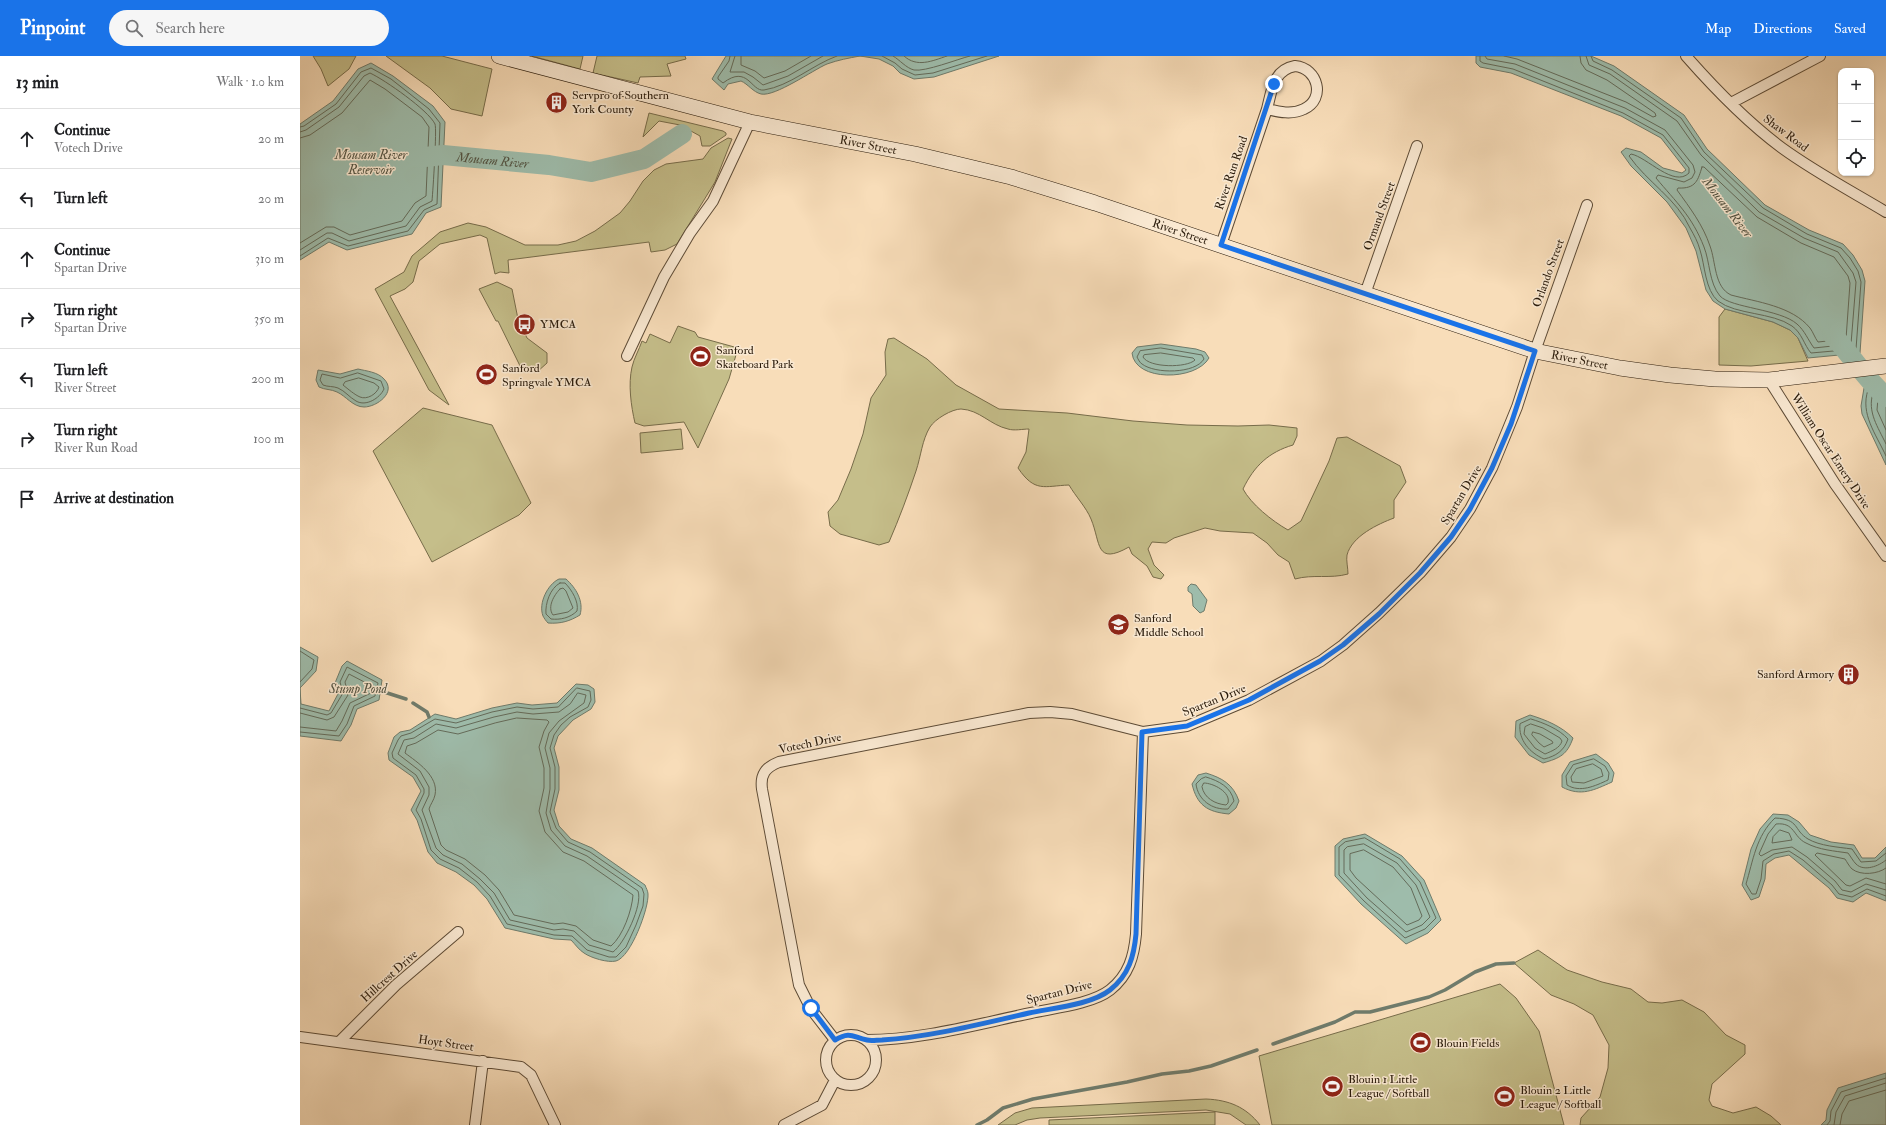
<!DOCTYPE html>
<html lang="en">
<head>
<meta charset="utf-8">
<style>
  :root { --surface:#fff; --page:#f6f6f6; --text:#202124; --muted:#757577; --line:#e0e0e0; --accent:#1a73e8 }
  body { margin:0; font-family:"IM FELL Double Pica",serif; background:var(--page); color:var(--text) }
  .controls { position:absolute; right:12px; top:12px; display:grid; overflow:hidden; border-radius:8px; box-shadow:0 1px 3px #0004 }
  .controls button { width:36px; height:36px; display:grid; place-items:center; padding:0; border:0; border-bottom:1px solid var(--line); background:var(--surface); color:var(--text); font:20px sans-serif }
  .stop { position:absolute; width:12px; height:12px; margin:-9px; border:3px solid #1a73e8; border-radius:50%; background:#fff }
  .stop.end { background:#1a73e8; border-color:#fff; box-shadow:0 1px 4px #0008 }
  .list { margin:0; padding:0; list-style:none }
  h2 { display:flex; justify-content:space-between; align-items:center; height:52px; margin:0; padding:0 16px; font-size:17px }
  h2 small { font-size:13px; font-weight:400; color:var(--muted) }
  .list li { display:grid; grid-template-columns:26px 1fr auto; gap:12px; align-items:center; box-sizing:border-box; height:60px; padding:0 16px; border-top:1px solid var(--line) }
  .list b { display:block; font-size:15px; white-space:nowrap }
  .list p { margin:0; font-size:13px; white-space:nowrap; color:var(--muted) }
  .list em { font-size:13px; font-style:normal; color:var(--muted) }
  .icon { flex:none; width:22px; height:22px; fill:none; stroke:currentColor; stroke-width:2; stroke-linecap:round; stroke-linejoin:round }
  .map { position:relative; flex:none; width:1586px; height:1069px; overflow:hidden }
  header { display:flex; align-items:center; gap:24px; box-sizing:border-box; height:56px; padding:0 20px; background:var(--accent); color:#fff }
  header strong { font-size:19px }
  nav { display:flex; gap:22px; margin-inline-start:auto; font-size:14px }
  .search { width:280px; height:36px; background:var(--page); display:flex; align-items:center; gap:10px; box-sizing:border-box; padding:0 14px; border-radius:22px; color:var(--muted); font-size:15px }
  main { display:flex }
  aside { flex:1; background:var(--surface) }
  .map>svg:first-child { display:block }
</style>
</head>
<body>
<header>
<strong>Pinpoint</strong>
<div class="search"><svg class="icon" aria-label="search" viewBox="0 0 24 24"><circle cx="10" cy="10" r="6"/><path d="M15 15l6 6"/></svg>Search here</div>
<nav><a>Map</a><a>Directions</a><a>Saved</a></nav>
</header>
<main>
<aside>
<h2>13 min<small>Walk · 1.0 km</small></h2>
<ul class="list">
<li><svg class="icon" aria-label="ahead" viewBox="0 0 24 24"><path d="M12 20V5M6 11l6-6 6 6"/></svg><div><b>Continue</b><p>Votech Drive</p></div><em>20 m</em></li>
<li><svg class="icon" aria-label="left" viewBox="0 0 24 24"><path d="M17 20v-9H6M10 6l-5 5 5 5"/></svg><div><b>Turn left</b></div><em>20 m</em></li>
<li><svg class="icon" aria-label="ahead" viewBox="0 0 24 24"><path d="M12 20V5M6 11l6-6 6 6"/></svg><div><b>Continue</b><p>Spartan Drive</p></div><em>310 m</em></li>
<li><svg class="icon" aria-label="right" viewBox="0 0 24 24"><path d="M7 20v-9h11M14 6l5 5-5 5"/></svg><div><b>Turn right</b><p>Spartan Drive</p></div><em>350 m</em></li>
<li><svg class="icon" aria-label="left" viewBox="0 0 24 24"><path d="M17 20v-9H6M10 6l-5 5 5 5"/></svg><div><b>Turn left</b><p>River Street</p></div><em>200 m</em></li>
<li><svg class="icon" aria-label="right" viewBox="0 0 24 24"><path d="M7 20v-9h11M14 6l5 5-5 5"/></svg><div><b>Turn right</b><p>River Run Road</p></div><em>100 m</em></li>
<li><svg class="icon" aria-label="arrive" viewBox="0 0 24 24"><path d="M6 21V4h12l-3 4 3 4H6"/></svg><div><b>Arrive at destination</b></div></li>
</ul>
</aside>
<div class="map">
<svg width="1586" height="1069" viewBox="0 0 1586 1069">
  <rect width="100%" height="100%" fill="#f8ddb9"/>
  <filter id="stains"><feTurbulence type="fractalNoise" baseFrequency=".005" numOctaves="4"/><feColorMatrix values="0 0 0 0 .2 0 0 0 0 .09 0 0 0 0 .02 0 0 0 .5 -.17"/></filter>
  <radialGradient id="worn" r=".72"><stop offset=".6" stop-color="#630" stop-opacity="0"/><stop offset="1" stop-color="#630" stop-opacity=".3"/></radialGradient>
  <path fill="#c5be8a" stroke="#776c4a" d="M13 0H56L49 13 28 30 21 13Z
    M86 0H142L192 13 182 60 151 53 130 32Z
    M232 0H283L280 13Z
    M297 0H385L386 3 367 8 371 20 340 21 338 27 293 17Z
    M349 57 423 75 426 77V79L410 90H402L400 80 380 69 359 65 343 81Z
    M428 82 432 83 430 88 415 126 377 188 365 194 351 196 349 186 208 204 209 217 200 216 195 218 187 182 180 179 140 188 119 205 113 226 105 233 90 240 149 349 129 334 75 233 104 216 112 200 140 176 168 167 186 171 225 189H258L276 185 295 175 320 157 330 145 343 125 354 114 366 108 403 103 411 92Z
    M197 226 212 233 218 263 227 282 247 297V307L237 316 230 314 223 316 198 265H196L179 233Z
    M1425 253 1473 266 1490 274 1498 282 1508 305 1451 310 1419 309V261Z
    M378 270 395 276 398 281 438 292 429 323 398 392 384 366 344 370 335 367C331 350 328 328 332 311 334 302 339 294 342 285L346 287 350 278 370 287Z
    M594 282 627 303 656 329 699 353 767 357 833 365 887 369 938 370 969 369 997 372V380L993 389C969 396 954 410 943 433 951 448 972 465 988 474L1001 465 1029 405 1037 382 1047 381 1100 410 1106 426 1094 444V462C1078 468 1052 480 1047 499 1046 504 1048 512 1048 518 1030 523 1013 518 995 523L989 506 978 499 967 487 953 477 920 475 905 472 874 482 866 487 852 486 848 493 854 509 864 519 861 523 853 521 847 510 832 498 829 491C795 510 801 487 791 463 786 451 776 441 769 429 744 430 735 437 718 412L726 396 729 373C723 373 714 375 708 373 690 369 680 354 661 353 652 353 635 363 630 371 622 384 621 400 616 415 608 439 599 463 589 486L579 489 540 478 530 470 528 456 538 444 551 413 563 378 571 342 586 319 585 296 588 283Z
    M123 352 192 369 231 447 219 459 132 506 73 395Z
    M381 373 383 393 341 397 340 377Z
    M1238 894 1267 914 1302 926 1331 933 1348 946 1362 947 1382 944 1404 956 1426 979 1445 989V998L1412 1028 1409 1044 1412 1050 1433 1057 1456 1051 1471 1060 1481 1069H1280L1281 1062 1300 1041 1308 1012 1309 989 1293 959 1274 948 1251 939 1214 907Z
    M1200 928 1216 942 1239 975 1264 1069H972L959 1000Z
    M906 1043C929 1044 946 1051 960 1069H946L930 1058 906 1054 740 1062 727 1064 715 1069H698L715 1057 732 1052Z
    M915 1056V1069H749V1064Z"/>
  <path fill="#9ebcab" stroke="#6f7b6b" d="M426 0H560C549 2 538 4 527 8 513 14 475 41 461 38 453 36 448 28 441 25L428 28 424 34 412 23Z
    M560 0H699L634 21 614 23 600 17 593 10 579 3Z
    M1176 0H1291L1314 10 1384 59 1407 93 1465 149 1509 174 1543 188 1553 199 1562 214 1565 225 1560 297 1508 302 1498 282 1490 274 1473 266 1425 253 1413 245 1406 234 1396 195 1386 172 1367 146 1331 110 1321 96 1326 92 1341 96 1363 112 1382 117 1386 114 1361 82 1321 60 1211 17 1180 11 1176 7Z
    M71 7 93 20 133 50 145 66 141 151 126 157 112 178 47 194 29 186 0 204V68L33 45 58 13Z
    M861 288 896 293 905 296 909 302C896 325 835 326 832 297L837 291Z
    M58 313C66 315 78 316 84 323 97 336 77 351 64 351 53 351 46 340 37 336 31 333 25 334 19 331L16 324 18 314 40 318Z
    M1583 326 1586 329V409L1562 358 1561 350 1564 332 1571 327Z
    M259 523H266C276 532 284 545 280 559 270 565 261 568 248 567 246 565 244 562 243 560 238 547 248 528 259 523Z
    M891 528 896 529 907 544 904 555 900 557 893 550 892 538 888 535V531Z
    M0 591 18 601 16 615 0 632 1 648 29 655 39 636 35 627 42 610 47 605 82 624 79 644 57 653 51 669 41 685 0 680Z
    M276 628 288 629 294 633 295 646 291 653 273 664 258 680 254 692 259 711V734L254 754 259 770 271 783 292 792 345 829C346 832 348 835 348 838 349 852 331 901 316 905 308 907 291 902 284 897 279 894 275 888 271 884L254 883 205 872 187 843 174 829 156 816 137 807 128 796 117 764 111 754 121 735 113 721 89 704 88 697 94 681 100 676 110 674 135 658 156 663 192 652 217 647 232 649 257 647Z
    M1230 659C1246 664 1261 670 1273 682 1267 699 1260 702 1243 707L1229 699 1215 681 1216 665Z
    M1296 698 1308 707 1314 717 1312 726C1294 734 1281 741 1262 731V719L1270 706Z
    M906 717C922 722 933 728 939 745L936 752 929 758C907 756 897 749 892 728L898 719Z
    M1473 758 1488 759 1499 766 1510 779 1531 786 1554 789 1562 802H1575L1586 791V845L1566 837 1553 846 1537 842 1529 832 1489 799 1475 802 1466 808 1465 823 1459 841 1451 844 1442 829 1451 793 1460 773Z
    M1065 778 1102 800 1124 824 1141 864 1128 877 1106 888 1061 848 1035 820V790L1043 783Z
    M1586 1017V1069H1521L1526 1064 1527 1054 1538 1032Z"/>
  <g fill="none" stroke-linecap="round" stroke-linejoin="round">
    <path stroke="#646b5a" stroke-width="1" d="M430 0 429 5 418 21V23L423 27C448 8 451 36 464 34 490 30 512 9 537 0
      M435 0 430 16H444L453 21 463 29 488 20 523 0
      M441 0V9L455 15 464 22 485 15 511 0
      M582 0 595 7 602 13 615 19 633 17 687 0
      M593 0C600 4 606 12 614 14 625 16 658 3 670 0
      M604 0C617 12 632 5 647 0
      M1180 0V5L1183 7 1213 13 1323 57 1363 79 1389 112V117C1374 132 1347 101 1331 98L1329 100C1347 126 1377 143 1390 172 1394 179 1398 186 1400 194 1405 209 1405 234 1418 245 1436 259 1472 256 1492 270 1502 277 1504 289 1511 297L1556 293 1561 226 1558 215 1550 202 1541 192 1507 178 1463 152 1404 96 1381 62 1312 14 1293 5 1291 0
      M1185 0 1187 3 1215 8 1325 52 1365 74 1393 109 1395 116 1392 122 1384 126 1358 119 1356 122C1376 146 1392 160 1404 191 1410 206 1409 227 1420 240 1431 252 1480 253 1497 268 1505 275 1508 284 1514 292L1551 288 1556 226 1553 217 1538 196 1504 182 1459 156 1401 99 1377 65 1310 18 1289 9 1286 0
      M1204 0 1217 3 1326 46 1353 61 1356 60 1355 57 1307 24 1286 14 1281 7 1280 0
      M0 71 4 70 36 48 61 16 71 12 91 23 129 53 140 67 137 148 124 154 108 175 48 190 28 182 0 200
      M0 76 6 74 39 51 64 20 70 17C85 24 128 54 135 68 137 73 133 134 132 145L120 151 106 170 49 185 32 177H27L0 194
      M0 82 10 79 42 57 70 24 85 33 122 61 129 71 126 140 115 147 102 165 50 179 34 171H26L0 187
      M1402 111H1404L1457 161 1501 187 1534 201 1548 220 1550 227 1546 283 1518 286C1515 282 1513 276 1510 272 1492 250 1457 246 1431 239 1414 231 1416 206 1410 190 1403 169 1390 152 1377 134L1378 132C1396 133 1398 124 1402 111Z
      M861 292 902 299 904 303C895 318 855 318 842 308 840 307 838 303 837 301L840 295Z
      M861 297 893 302 895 304C887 312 849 312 843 301L844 299Z
      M58 317 81 325 84 333C80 342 66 351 56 345 49 341 45 335 38 332 33 330 28 331 23 329L20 324 22 318 40 322Z
      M59 322 74 327 79 331C77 338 67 344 60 341 55 339 48 333 43 329L45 326Z
      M1586 331H1573L1568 334C1560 358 1576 378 1586 400
      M1586 336 1579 335 1573 337C1567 356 1578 371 1586 388
      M1586 342H1578L1577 354 1586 374
      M260 527H265C272 534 279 546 277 555 270 562 260 564 251 563L246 558C245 548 250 532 260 527Z
      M260 533 263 532 266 535 273 552 268 556 253 559C247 551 254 539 260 533Z
      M0 595 14 604 12 613 0 626
      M277 632 290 635 291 644 288 651 270 661 261 669 254 679 250 692 255 711V733L250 756 256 772 268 786 290 796 342 832 344 838 343 850 336 869 326 891 316 901H309L287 894 272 880 254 879 207 868 190 840 177 826 159 812 140 803 131 794 121 763 116 754 124 737V733L116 719 97 705 93 702 92 697 98 684 101 680 111 677 135 663 156 667 192 656 217 651 233 653 258 651Z
      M278 637 286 639 284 647 259 665 249 677 245 692 250 712V733L246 757 251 774 265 790 287 800 338 835C343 849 324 888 313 896L289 889 274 875 263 873 254 874 210 864 194 837 180 823 162 808 143 799 136 792 122 754 129 739V731L120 715 98 698 104 684 114 682 136 668 156 672 194 661 217 656 233 658 259 656 270 648Z
      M0 652 27 659 31 657 43 637 40 626 47 611 78 627 75 640 54 650 47 668 39 680 0 676
      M0 657 27 664 34 661 48 639 45 626 49 618 72 630 71 637 50 647 42 665 36 675 0 671
      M217 662 247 664 249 666 244 675 239 691 244 712V732L239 755 245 776 263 796 284 805 333 839C332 854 323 880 311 890L293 884 276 870 263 867 254 868 214 859 199 834 185 819 165 803 146 794 141 789 129 753C130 749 134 744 135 739 139 720 117 706 105 697L107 690 116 687 138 674 158 678 195 667Z
      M1231 663C1244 667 1259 673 1268 683 1264 695 1256 700 1244 703 1230 697 1218 684 1220 668Z
      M1231 668 1243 672 1260 682 1262 685C1260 692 1252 695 1245 698L1235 692 1224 678 1225 671Z
      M1233 676 1240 678 1252 685 1253 687 1244 691 1239 687 1232 679Z
      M1294 703 1305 710 1309 717 1308 724C1295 730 1280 737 1267 729L1266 720 1273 709Z
      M1293 708 1301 713 1303 720 1284 727 1272 726 1271 721 1276 713Z
      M906 721C919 725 931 731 934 745L928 753C912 754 898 744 896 728L901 723Z
      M904 727C913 727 931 736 928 747L926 749C915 748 904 742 902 731Z
      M1480 774 1489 777 1492 784 1472 787 1473 781Z
      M1065 782 1100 803 1120 826 1136 862 1125 873 1105 882 1064 845 1039 819V791L1045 786Z
      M1064 788 1097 807 1116 829 1130 861 1122 869 1106 876 1067 842 1044 817V794L1047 791Z
      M1064 794 1093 811 1111 832 1122 860 1119 864 1107 869 1056 822 1050 814V798Z
      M1586 797 1576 805 1561 806 1552 793C1538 791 1520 790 1508 783 1493 774 1500 763 1475 762 1456 780 1453 805 1446 828L1452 838H1456L1461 823 1463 805 1474 798 1489 795 1503 804 1532 829 1539 838 1552 841 1567 833 1586 840
      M1586 804C1579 810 1564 816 1556 808 1553 805 1551 801 1548 797 1535 795 1519 794 1506 787 1493 781 1495 766 1476 768L1468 778 1459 798 1461 800 1472 794 1492 791 1507 801 1535 825 1542 834 1551 836 1566 828 1586 834
      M1586 812C1578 818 1561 820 1552 813 1549 810 1547 806 1545 803L1517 797 1515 799 1546 829 1550 830 1566 822 1586 828
      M1527 1069 1530 1065 1531 1055 1541 1036 1586 1022
      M1534 1069 1536 1056 1545 1040 1586 1027
      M1540 1069 1542 1058 1549 1045 1586 1034"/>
    <path stroke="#6f7b6b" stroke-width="3.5" d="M81 635 106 643
      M113 647 127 656 129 661
      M973 988 1035 966 1055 956H1070L1129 941 1145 934 1175 916 1196 908 1214 907
      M677 1069 687 1064 703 1052 733 1043 827 1026 862 1018 889 1015 911 1010 957 994"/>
    <g stroke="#9ebcab" stroke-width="20">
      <path id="s1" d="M116 102 143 99 249 109 291 116 344 103 382 78"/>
      <path d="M1532 278C1551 299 1565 322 1586 341"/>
    </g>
    <defs>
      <path id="street" d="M1386 0C1415 33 1447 66 1482 92 1515 116 1551 135 1586 156
        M995 10C1018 12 1026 43 1004 53 992 59 979 56 967 53 972 34 973 14 995 10Z
        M1431 47 1520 0
        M921 189 967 53
        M1065 238 1117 90
        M327 300 364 221 390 177 413 145 450 66
        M1469 324 1535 428 1586 500
        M526 1004a25 25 0 1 1 50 0a25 25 0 1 1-50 0Z
        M0 981 221 1011 231 1019 255 1069
        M535 984 511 953 499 929 462 733C460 718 466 711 479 706L729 657 750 656 772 658 843 676 887 670 949 644 1021 605 1043 589 1079 557 1120 517 1151 481 1170 453 1192 412 1217 351 1235 295 1287 149
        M566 984C622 984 677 968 731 957 754 952 792 948 810 934 829 919 834 900 836 878L843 676
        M40 985 96 929 158 876
        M175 1069 183 1005
        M484 1069 522 1049 535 1024"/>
      <g id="secondary">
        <path id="s2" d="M199 0 450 66 615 98 711 121 795 147 1235 295 1320 312 1370 319 1415 323 1469 324 1586 310"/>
      </g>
    </defs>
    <use href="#street" stroke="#5d4b36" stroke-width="12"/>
    <use href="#secondary" stroke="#291a0a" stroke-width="16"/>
    <use href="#street" stroke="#fae9d2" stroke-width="10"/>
    <use href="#secondary" stroke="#fae9d2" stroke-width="15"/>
  </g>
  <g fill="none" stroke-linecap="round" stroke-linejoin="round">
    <path stroke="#1a73e8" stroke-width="5" d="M511 952 535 984C551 975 552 981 567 984 571 985 577 984 582 984 631 981 680 968 729 957 752 952 791 949 810 934 829 919 834 900 836 878L842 676 887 670 949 644 1020 605 1043 589 1079 558 1120 517 1151 481 1170 453 1192 412 1211 368 1235 295 921 189 974 28"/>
  </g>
  <defs>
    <symbol id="building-disc" viewBox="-11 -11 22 22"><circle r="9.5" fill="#8f2418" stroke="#fae9d2"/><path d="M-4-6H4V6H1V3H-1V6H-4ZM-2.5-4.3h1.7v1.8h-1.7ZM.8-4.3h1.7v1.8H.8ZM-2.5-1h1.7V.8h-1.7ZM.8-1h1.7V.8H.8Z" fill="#fff"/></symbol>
    <symbol id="bus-disc" viewBox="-11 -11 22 22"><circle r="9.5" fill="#8f2418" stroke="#fae9d2"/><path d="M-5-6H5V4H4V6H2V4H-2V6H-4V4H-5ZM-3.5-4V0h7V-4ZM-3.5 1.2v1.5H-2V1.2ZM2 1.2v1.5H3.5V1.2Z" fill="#fff"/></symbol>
    <symbol id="stadium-disc" viewBox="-11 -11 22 22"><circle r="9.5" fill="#8f2418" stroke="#fae9d2"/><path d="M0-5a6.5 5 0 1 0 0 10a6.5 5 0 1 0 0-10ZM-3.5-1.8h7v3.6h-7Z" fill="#fff"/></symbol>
    <symbol id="school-disc" viewBox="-11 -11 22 22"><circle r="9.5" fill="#8f2418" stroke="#fae9d2"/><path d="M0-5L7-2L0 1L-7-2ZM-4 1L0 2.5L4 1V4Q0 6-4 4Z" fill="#fff"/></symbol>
  </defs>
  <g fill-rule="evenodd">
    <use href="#building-disc" x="244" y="34" width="25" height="25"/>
    <use href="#bus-disc" x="212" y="256" width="25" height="25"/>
    <use href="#stadium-disc" x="388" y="288" width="25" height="25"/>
    <use href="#stadium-disc" x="174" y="306" width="25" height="25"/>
    <use href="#school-disc" x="806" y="556" width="25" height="25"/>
    <use href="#building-disc" x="1536" y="606" width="25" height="25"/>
    <use href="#stadium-disc" x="1108" y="974" width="25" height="25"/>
    <use href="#stadium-disc" x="1020" y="1018" width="25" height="25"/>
    <use href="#stadium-disc" x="1192" y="1028" width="25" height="25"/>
  </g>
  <g text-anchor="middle" stroke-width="3" stroke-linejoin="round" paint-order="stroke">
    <g font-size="12" fill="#291a0a" stroke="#fae9d2" text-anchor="start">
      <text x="272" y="43">Servpro of Southern<tspan x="272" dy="14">York County</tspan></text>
      <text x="240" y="272">YMCA</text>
      <text x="416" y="298">Sanford<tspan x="416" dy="14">Skateboard Park</tspan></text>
      <text x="202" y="316">Sanford<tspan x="202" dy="14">Springvale YMCA</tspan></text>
      <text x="834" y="566">Sanford<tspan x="834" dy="14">Middle School</tspan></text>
      <text x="1534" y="622" text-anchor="end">Sanford Armory</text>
      <text x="1136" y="991">Blouin Fields</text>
      <text x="1048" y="1027">Blouin 1 Little<tspan x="1048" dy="14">League / Softball</tspan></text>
      <text x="1220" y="1038">Blouin 2 Little<tspan x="1220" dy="14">League / Softball</tspan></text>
    </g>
    <g font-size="12" fill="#291a0a" stroke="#fae9d2">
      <text transform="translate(1486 77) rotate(37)" y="4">Shaw Road</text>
      <text dy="4" stroke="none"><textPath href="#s2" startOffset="380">River Street</textPath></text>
      <text transform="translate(931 117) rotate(-71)" y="4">River Run Road</text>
      <text transform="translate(1079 160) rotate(-70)" y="4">Ormand Street</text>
      <text dy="4" stroke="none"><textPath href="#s2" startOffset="704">River Street</textPath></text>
      <text transform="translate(1248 217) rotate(-70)" y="4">Orlando Street</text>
      <text dy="4" stroke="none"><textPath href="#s2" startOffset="1124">River Street</textPath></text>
      <text transform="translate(1531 395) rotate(57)" y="4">William Oscar Emery Drive</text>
      <text transform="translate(1161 439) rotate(-59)" y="4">Spartan Drive</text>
      <text transform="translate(914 644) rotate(-22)" y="4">Spartan Drive</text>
      <text transform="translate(510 687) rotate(-12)" y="4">Votech Drive</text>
      <text transform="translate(89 920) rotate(-42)" y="4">Hillcrest Drive</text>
      <text transform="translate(759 936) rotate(-14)" y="4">Spartan Drive</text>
      <text transform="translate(146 987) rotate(8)" y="4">Hoyt Street</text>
    </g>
    <g font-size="13" font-style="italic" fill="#525342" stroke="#fae9d2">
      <text x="71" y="103">Mousam River<tspan x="71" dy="15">Reservoir</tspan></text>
      <text dy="5" stroke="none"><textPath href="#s1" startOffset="77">Mousam River</textPath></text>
      <text transform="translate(1428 151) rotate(52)" y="5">Mousam River</text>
      <text x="58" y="637">Stump Pond</text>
    </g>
  </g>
  <rect width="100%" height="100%" filter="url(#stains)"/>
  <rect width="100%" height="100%" fill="url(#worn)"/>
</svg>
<div class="controls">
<button>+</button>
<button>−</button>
<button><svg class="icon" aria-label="locate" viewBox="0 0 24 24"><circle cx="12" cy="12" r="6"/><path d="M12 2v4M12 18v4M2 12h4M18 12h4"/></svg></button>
</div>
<div class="stop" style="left:511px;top:952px"></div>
<div class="stop end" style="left:974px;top:28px"></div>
</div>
</main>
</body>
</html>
